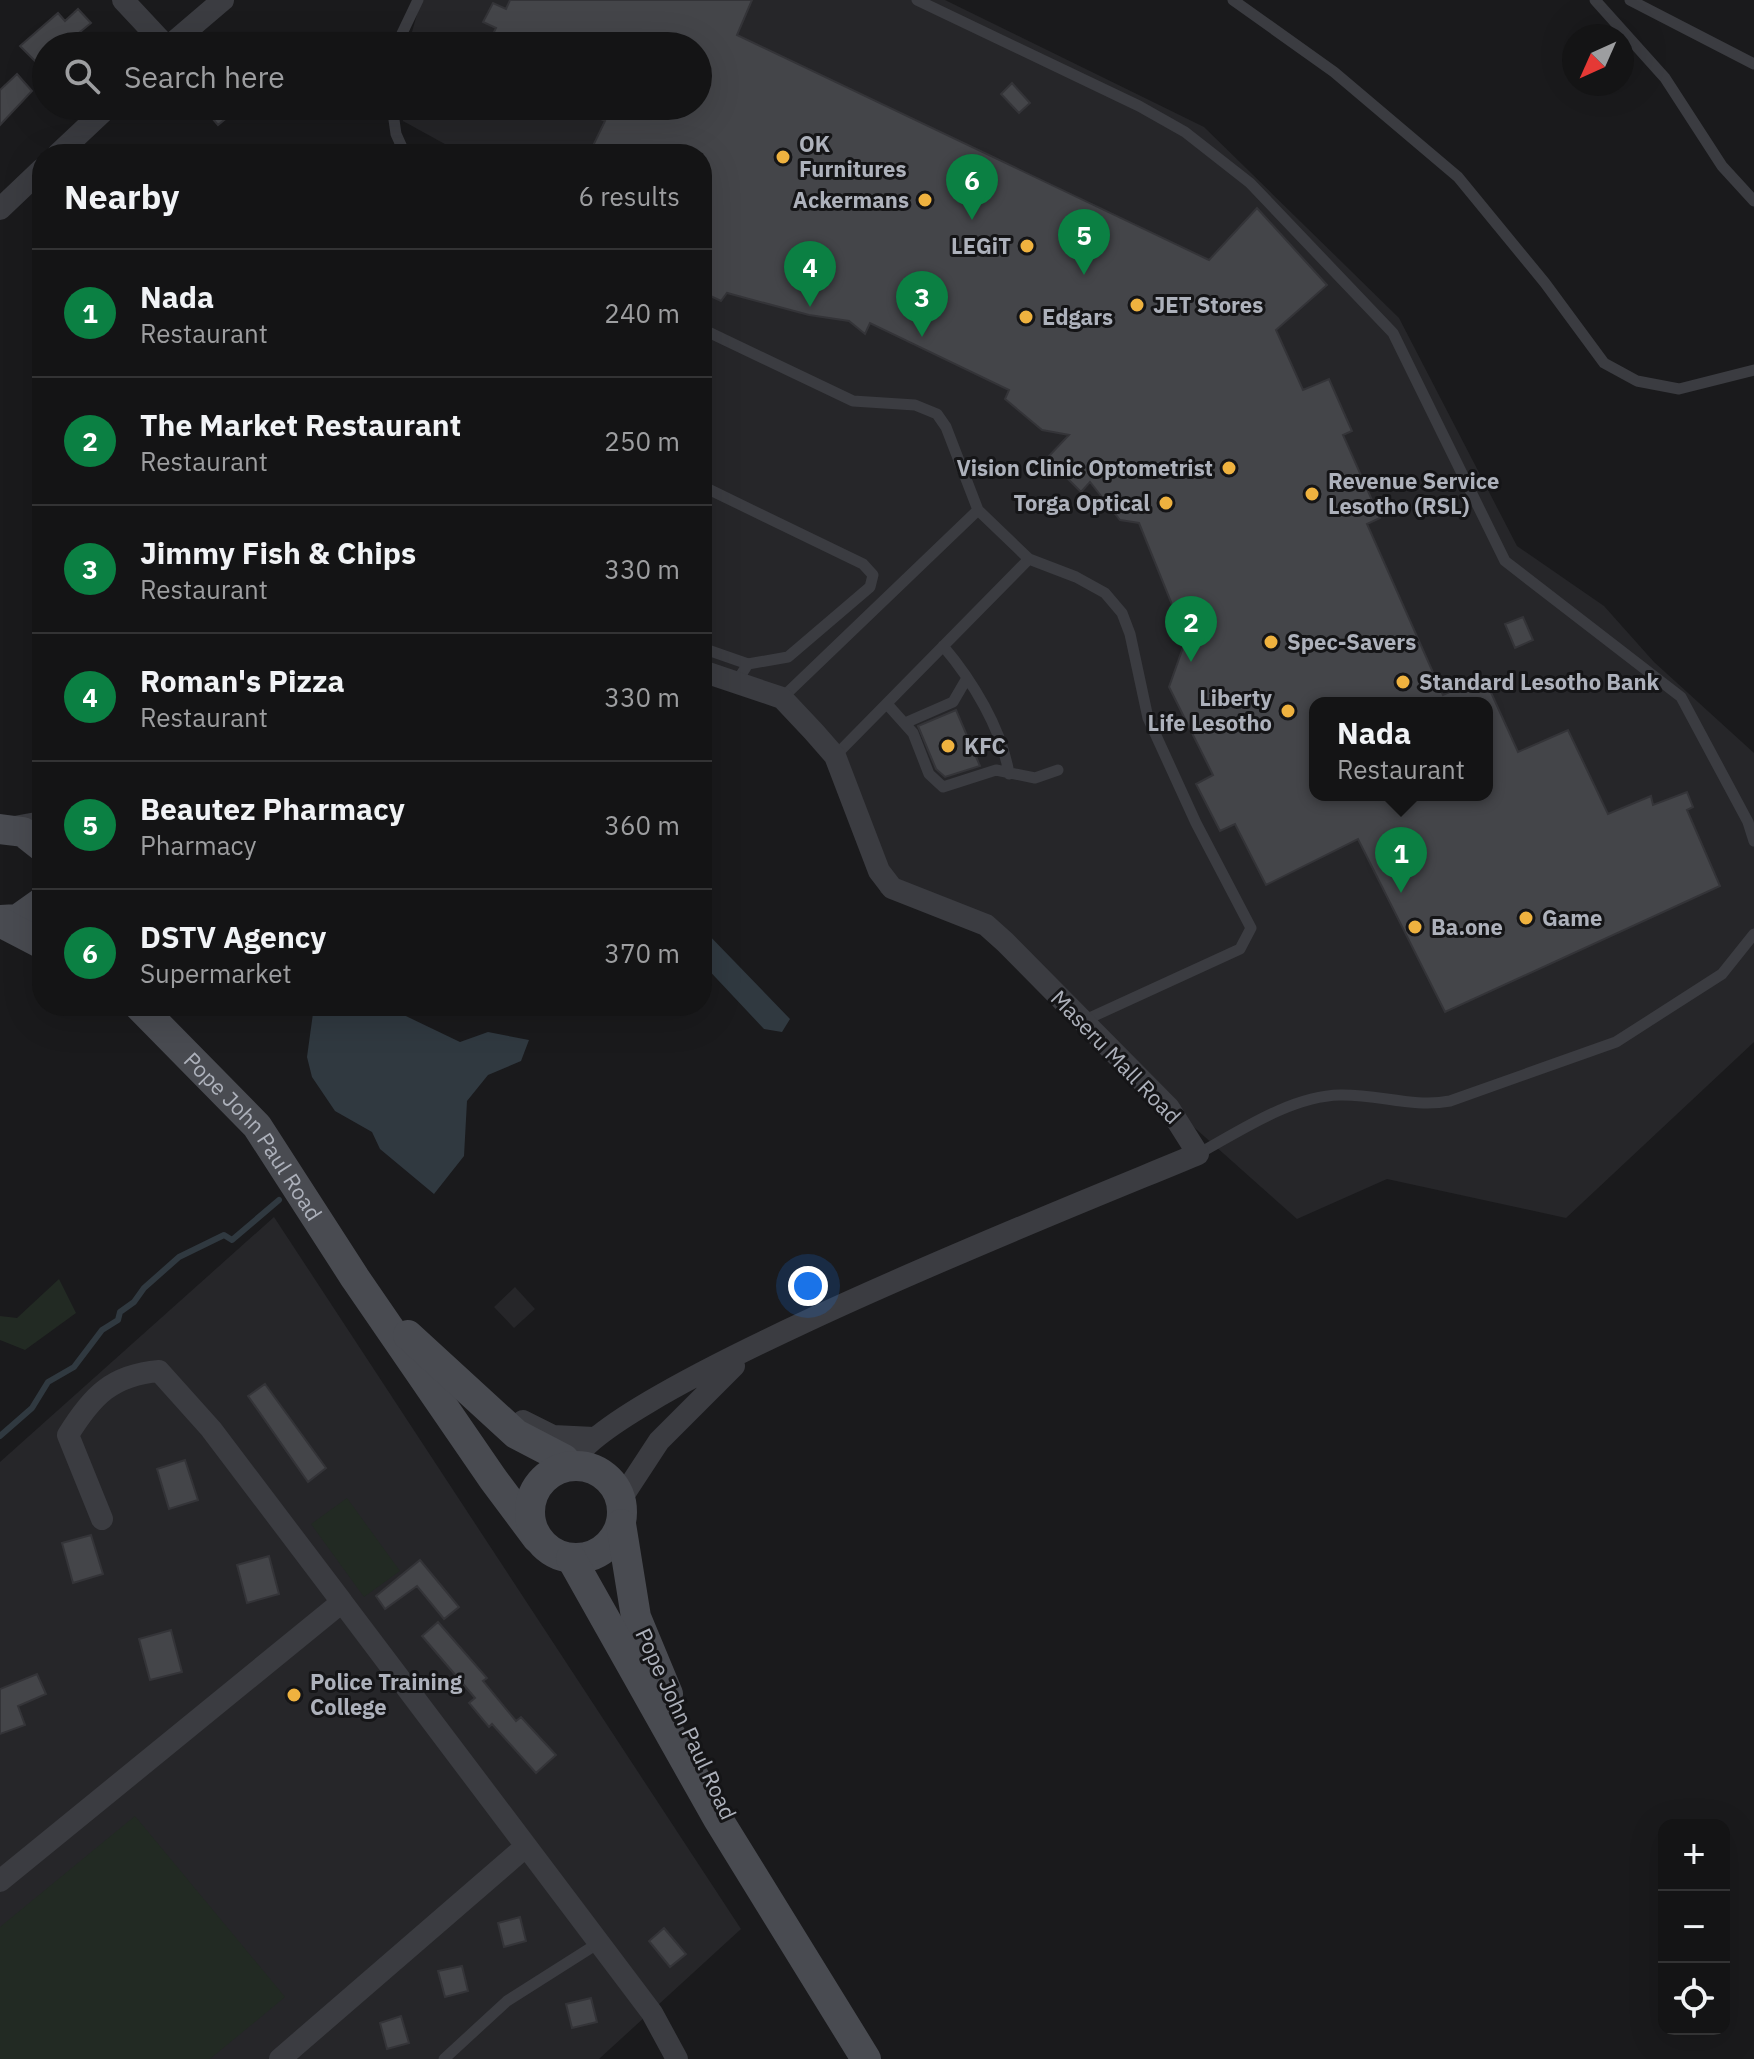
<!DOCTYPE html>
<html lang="en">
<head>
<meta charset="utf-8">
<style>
  :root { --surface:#141415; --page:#1d1d1e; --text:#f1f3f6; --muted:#9d9ea0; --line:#333334; --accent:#0b8043 }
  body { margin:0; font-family:"IBM Plex Sans",sans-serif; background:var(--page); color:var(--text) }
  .controls { position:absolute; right:24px; bottom:24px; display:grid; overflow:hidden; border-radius:16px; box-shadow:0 8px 32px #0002 }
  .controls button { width:72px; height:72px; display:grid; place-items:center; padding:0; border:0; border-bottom:2px solid var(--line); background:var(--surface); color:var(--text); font:40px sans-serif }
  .compass { position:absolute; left:1562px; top:24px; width:72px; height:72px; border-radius:50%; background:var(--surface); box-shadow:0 8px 32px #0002; rotate:225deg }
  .you { position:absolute; left:808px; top:1286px; width:28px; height:28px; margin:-20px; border:6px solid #fff; border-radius:50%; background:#1a73e8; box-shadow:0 0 0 12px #1a73e833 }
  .badge { display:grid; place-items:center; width:52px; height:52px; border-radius:50%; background:var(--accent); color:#fff; font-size:26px; font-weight:700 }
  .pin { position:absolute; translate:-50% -66px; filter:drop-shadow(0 2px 4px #0008) }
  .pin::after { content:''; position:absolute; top:42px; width:28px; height:24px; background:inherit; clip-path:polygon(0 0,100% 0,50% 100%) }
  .popup { position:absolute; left:1309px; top:697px; width:184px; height:104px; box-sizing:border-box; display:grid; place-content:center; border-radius:16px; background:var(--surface); filter:drop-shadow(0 2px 6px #0005); font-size:26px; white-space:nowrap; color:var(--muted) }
  .popup b { font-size:30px; color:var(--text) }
  .popup::after { content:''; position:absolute; left:50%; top:100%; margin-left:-16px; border:16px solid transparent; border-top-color:var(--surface) }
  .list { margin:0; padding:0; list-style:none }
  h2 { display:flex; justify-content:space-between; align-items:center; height:104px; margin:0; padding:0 32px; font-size:34px }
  h2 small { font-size:26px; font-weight:400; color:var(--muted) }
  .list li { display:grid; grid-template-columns:52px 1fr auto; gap:24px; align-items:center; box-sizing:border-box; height:128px; padding:0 32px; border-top:2px solid var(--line) }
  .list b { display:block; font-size:30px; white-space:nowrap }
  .list p { margin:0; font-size:26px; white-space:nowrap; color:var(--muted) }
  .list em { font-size:26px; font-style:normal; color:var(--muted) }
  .icon { flex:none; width:44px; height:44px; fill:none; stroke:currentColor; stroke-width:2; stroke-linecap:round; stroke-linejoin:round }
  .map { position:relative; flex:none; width:1754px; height:2059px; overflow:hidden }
  .search { position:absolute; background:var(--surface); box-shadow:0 8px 32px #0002; left:32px; top:32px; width:680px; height:88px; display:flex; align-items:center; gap:20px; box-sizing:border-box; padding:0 28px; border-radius:44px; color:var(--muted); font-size:30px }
  .panel { position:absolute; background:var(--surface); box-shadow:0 8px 32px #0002; left:32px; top:144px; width:680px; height:872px; border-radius:32px }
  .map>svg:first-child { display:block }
</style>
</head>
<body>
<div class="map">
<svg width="1754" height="2059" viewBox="0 0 1754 2059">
  <rect width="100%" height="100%" fill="#1a1a1c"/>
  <path fill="#262629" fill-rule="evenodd" d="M421 0H945L1204 127 1399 318 1517 546 1604 606 1654 662 1754 753V1042L1566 1218 1387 1179 1297 1219 1058 1006 983 926 881 893 830 757 779 702 702 683V154H463L403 121 402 106H698V46H408ZM1315 703H1487V795H1315Z
    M274 1217 741 1929 599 2059H0V1462Z
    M515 1287 535 1309 514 1328 494 1307Z"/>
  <path fill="#222a23" d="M59 1279 76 1313 25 1350 0 1340V1316L17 1318Z
    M347 1498 400 1571 364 1597 311 1524Z
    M135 1816 285 1997 210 2059H0V1927Z"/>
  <path fill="#303940" d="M702 928 790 1019 782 1032 764 1029 702 963Z
    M314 1006H385L460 1042 488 1032 529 1040 521 1061 488 1075 467 1101 464 1156 434 1194 380 1149 372 1132 335 1111 312 1077 307 1057Z"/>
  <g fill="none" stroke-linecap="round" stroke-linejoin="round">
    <path stroke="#303940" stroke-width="6" d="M0 1436 32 1408 48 1382 74 1367 102 1330 118 1320 120 1312 134 1302 144 1288 179 1257 224 1235 232 1240 279 1200"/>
  </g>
  <path fill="#444549" stroke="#343438" stroke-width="2" fill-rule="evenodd" d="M510 0H752L737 35 1209 260 1257 208 1327 285 1276 330 1303 390 1329 379 1352 431 1343 435 1380 518 1367 524 1443 695 1484 677 1518 752 1568 730 1608 814 1651 796 1653 805 1687 792 1693 807 1687 810 1720 886 1445 1012 1358 839 1266 885 1235 824 1220 831 1196 784 1213 775 1169 687 1186 639 1139 523 1120 520 1090 482 1081 492 1047 458 1069 435 1042 430 1005 399 1009 390 870 323 865 334 849 321 809 315 727 293 721 301 702 292V154H589L605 121 576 106H698V46H487L496 28 483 22 493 3 506 9ZM1315 703H1487V795H1315Z
    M78 9 91 23 74 37 81 46H46V72L20 46 58 13 65 21Z
    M17 74 32 91 0 125V90Z
    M1012 83 1030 103 1019 113 1001 94Z
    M202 106H241L218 125Z
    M1523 617 1533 640 1515 648 1505 624Z
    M956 710 980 766 945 777 936 769 918 726Z
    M265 1384 326 1468 308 1482 248 1396Z
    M185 1460 198 1500 169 1509 157 1469Z
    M91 1535 103 1574 73 1583 62 1543Z
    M269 1556 279 1594 247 1603 237 1565Z
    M420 1560 459 1607 444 1619 417 1586 385 1609 376 1596Z
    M438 1622 487 1678 483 1681 516 1721 521 1717 556 1755 536 1773 492 1724 489 1727 469 1703 475 1698 422 1636Z
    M171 1630 182 1672 150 1680 139 1639Z
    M37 1674 46 1694 18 1706 25 1725 0 1734V1689Z
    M520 1917 526 1941 504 1947 498 1923Z
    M664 1928 686 1954 670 1967 649 1941Z
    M462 1966 468 1991 445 1997 438 1971Z
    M591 1998 597 2022 572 2028 566 2004Z
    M401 2016 409 2043 387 2049 380 2023Z"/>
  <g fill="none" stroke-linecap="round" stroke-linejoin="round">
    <path stroke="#3b3c41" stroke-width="11" d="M917 0 1139 106 1185 132 1250 183 1393 333 1505 561 1681 697 1748 822 1754 841
      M1233 0 1334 72 1458 177 1545 283 1604 363 1637 381 1679 389 1754 370
      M1595 0 1665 78 1722 166 1754 201
      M1630 0 1754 64
      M396 46 418 0
      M392 106 396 134 405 154
      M702 329 853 401 915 405 937 414 946 427 978 510 1029 559 1076 577 1105 593 1122 613 1130 634 1148 718 1196 823 1251 928 1240 949 1083 1021
      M702 486 863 564 873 575 870 587 788 657 748 664 737 681
      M943 646C972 680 1002 729 1009 774
      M702 648 748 664
      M782 698 978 510
      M887 704 913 733 929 774 943 787 996 770 1035 778 1058 770
      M905 723 953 702 967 678
      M835 756 1029 559
      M1198 1154C1240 1131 1291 1096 1340 1095 1378 1094 1413 1108 1450 1101L1616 1042 1722 974 1754 934
      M444 2059 507 2001 600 1942"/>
    <path stroke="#3b3c41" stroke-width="22" d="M123 0 166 46
      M169 46 223 0
      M58 154 109 106
      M0 209 42 169
      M9 828 42 822
      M523 1421 553 1436 594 1438
      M572 1465C600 1391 1101 1195 1198 1154L1169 1108 1005 942 986 925 892 888 879 871 835 756 814 732 782 698 702 671
      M621 1499 659 1441 734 1366
      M102 1519 68 1435C92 1396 112 1375 159 1371L211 1429 342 1602
      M0 1881 342 1602 652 2013 677 2059
      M280 2059 524 1848"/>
    <g stroke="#494b51" stroke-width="30">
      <path d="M0 829 23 832 42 847"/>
      <path d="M0 920 18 919 42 902"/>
      <path d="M0 922 42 944"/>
      <path id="s1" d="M139 1006 257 1126 355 1278 493 1479 537 1538"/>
      <path d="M408 1335 516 1434 564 1459 569 1466"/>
      <circle cx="576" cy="1512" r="46"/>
      <path d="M621 1524 636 1617 668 1694"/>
      <path d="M571 1558 718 1819 866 2059"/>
    </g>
  </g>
  <g fill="#efb23f" stroke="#151517" stroke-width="3">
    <circle cx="783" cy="157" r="8"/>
    <circle cx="925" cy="200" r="8"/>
    <circle cx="1027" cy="246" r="8"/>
    <circle cx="1137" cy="305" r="8"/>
    <circle cx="1026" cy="317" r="8"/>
    <circle cx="1229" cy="468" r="8"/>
    <circle cx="1312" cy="494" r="8"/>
    <circle cx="1166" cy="503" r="8"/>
    <circle cx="1271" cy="642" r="8"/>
    <circle cx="1403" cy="682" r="8"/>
    <circle cx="1288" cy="711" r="8"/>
    <circle cx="948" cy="746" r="8"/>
    <circle cx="1526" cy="918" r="8"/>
    <circle cx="1415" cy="927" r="8"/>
    <circle cx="294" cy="1695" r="8"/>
  </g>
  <g text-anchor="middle" stroke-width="6" stroke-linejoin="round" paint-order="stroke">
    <g font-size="22" font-weight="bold" fill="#adb1bb" stroke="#151517" text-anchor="start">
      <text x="799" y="152">OK<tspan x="799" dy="25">Furnitures</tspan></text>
      <text x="909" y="208" text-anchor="end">Ackermans</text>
      <text x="1011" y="254" text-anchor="end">LEGiT</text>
      <text x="1153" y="313">JET Stores</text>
      <text x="1042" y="325">Edgars</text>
      <text x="1213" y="476" text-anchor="end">Vision Clinic Optometrist</text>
      <text x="1328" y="489">Revenue Service<tspan x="1328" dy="25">Lesotho (RSL)</tspan></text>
      <text x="1150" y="511" text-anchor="end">Torga Optical</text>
      <text x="1287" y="650">Spec-Savers</text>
      <text x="1419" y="690">Standard Lesotho Bank</text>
      <text x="1272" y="706" text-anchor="end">Liberty<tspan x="1272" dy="25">Life Lesotho</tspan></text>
      <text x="964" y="754">KFC</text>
      <text x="1542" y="926">Game</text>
      <text x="1431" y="935">Ba.one</text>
      <text x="310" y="1690">Police Training<tspan x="310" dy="25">College</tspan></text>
    </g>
    <g font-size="22" fill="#adb1bb" stroke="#151517">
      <text transform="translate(1116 1057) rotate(46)" y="8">Maseru Mall Road</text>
      <text dy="8" stroke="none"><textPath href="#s1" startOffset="174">Pope John Paul Road</textPath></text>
      <text transform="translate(686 1724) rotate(65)" y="8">Pope John Paul Road</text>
    </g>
  </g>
</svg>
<div class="controls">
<button>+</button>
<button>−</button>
<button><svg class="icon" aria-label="locate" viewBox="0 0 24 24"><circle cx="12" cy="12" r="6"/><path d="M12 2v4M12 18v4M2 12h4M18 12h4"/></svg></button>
</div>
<svg class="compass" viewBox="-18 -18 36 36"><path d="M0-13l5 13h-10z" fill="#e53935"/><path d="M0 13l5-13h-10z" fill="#9d9ea0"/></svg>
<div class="you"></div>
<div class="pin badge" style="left:1401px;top:893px">1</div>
<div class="popup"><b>Nada</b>Restaurant</div>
<div class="pin badge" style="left:1191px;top:662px">2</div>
<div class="pin badge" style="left:922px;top:337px">3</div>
<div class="pin badge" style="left:810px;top:307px">4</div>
<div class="pin badge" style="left:1084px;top:275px">5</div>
<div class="pin badge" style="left:972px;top:220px">6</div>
<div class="search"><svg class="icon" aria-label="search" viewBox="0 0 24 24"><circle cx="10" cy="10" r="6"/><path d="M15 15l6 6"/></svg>Search here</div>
<section class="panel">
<h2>Nearby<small>6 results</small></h2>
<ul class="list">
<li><span class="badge">1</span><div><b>Nada</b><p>Restaurant</p></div><em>240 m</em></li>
<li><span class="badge">2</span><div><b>The Market Restaurant</b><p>Restaurant</p></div><em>250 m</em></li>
<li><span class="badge">3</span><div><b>Jimmy Fish &amp; Chips</b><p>Restaurant</p></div><em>330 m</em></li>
<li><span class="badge">4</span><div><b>Roman's Pizza</b><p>Restaurant</p></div><em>330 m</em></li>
<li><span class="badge">5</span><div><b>Beautez Pharmacy</b><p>Pharmacy</p></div><em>360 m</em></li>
<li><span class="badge">6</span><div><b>DSTV Agency</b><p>Supermarket</p></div><em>370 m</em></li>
</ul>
</section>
</div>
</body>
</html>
